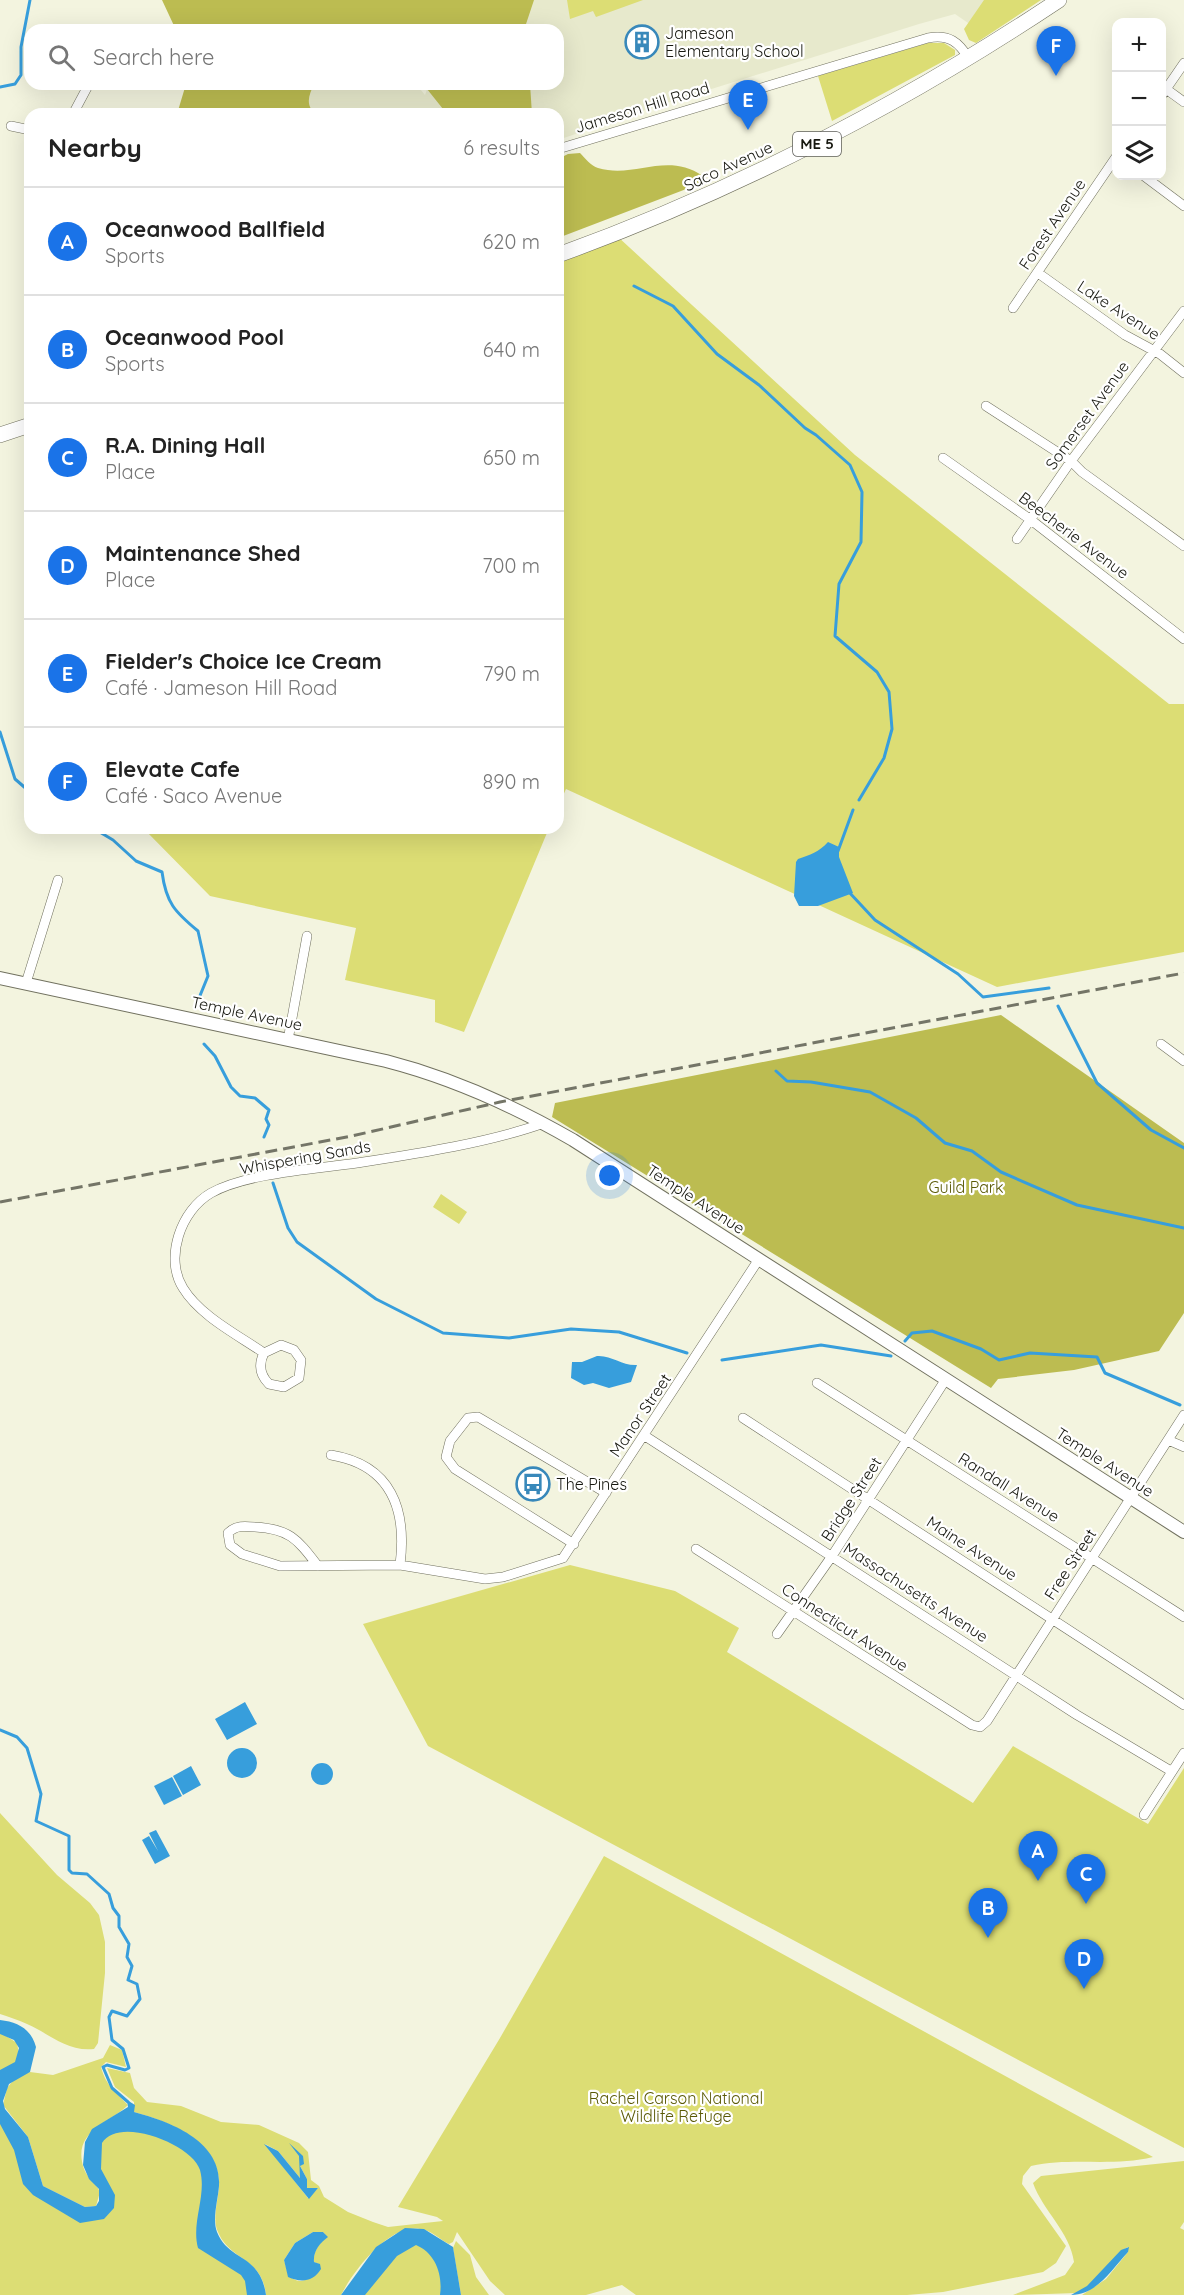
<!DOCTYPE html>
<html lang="en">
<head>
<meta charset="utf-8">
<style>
  :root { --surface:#fff; --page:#f2f2f2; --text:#222; --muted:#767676; --line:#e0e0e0; --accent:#1a73e8 }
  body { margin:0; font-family:Quicksand,sans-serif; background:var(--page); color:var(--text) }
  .controls { position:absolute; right:18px; top:18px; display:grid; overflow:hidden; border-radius:12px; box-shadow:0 6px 24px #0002 }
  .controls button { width:54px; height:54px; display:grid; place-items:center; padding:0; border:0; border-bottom:2px solid var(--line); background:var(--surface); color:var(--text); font:30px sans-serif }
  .you { position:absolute; left:610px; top:1176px; width:21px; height:21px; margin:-15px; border:4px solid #fff; border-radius:50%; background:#1a73e8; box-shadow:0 0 0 9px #1a73e833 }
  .badge { display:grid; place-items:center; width:39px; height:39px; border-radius:50%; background:var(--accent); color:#fff; font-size:20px; font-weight:700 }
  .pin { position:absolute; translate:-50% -50px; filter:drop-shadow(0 2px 3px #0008) }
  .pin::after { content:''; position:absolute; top:32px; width:21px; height:18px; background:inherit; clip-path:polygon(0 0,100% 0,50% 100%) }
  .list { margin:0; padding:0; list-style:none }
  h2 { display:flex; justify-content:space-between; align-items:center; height:78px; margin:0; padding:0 24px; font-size:26px }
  h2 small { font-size:20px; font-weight:400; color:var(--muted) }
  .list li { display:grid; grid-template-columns:39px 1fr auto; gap:18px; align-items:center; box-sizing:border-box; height:108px; padding:0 24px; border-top:2px solid var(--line) }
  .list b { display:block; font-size:22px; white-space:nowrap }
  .list p { margin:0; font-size:20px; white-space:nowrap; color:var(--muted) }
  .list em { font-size:20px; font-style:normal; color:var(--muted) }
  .icon { flex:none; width:33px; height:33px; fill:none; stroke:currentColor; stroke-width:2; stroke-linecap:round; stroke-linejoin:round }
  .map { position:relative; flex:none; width:1184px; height:2295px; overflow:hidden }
  .search { position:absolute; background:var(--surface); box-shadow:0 6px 24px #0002; left:24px; top:24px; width:540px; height:66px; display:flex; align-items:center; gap:15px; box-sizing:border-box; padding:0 21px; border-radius:18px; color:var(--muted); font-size:22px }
  .panel { position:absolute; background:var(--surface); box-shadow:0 6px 24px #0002; left:24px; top:108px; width:540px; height:726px; border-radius:18px }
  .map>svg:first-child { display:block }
</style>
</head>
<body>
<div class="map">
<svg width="1184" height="2295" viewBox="0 0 1184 2295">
  <rect width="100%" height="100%" fill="#f3f4df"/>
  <path fill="#e7e9cc" d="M459 0H990L971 25 955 14 919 24 651 108 558 140V114H287L284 110 318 84H416L425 95 429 84H558V30H448Z"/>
  <path fill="#dcdd74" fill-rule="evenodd" d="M567 0H643L596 17 593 11 570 19Z
    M984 0H1041L976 43 969 40 964 29Z
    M928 43H944L955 50V55L832 121 818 76Z
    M617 236 855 455 1169 704H1184V952L997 987 566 789 558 807V258Z
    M143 828H549L464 1032 435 1022V1000L345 980 356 928 210 896Z
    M441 1194 467 1212 459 1224 433 1207Z
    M570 1565 675 1591 739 1628 727 1652 973 1803 1013 1746 1148 1824 1184 1768V2148L428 1746 363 1624Z
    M0 1813 57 1875 90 1903 99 1915 105 1942V1973L98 2043 94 2049C67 2052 50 2034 27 2024 19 2020 9 2017 0 2014Z
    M604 1856 1153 2157C1113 2167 1071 2157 1031 2166L1023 2176 1022 2184 1066 2246 1056 2263 1043 2272 943 2292 907 2295H636L622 2285 586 2295H505L490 2281 457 2232 453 2242 449 2244C439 2239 431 2230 420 2229 389 2224 354 2270 341 2295H266C262 2257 230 2261 218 2232 212 2220 218 2200 219 2187 222 2142 170 2122 134 2112V2102L115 2087 107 2068 130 2073 134 2088 147 2102 181 2106 221 2122 259 2125 299 2143 308 2152 311 2180 319 2186 324 2197 348 2212 373 2222 388 2227 443 2221 437 2217 398 2207 500 2038ZM265 2144 278 2151 300 2178V2166L307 2179 306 2188H318L308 2198ZM313 2232H323L327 2237C319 2243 313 2251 314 2262L319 2264 317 2274C306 2280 298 2286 288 2274L284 2260 295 2243Z
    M0 2032 17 2043 21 2064 0 2083Z
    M110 2045 122 2050 126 2067 106 2062 101 2067C106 2086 116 2092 128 2105 109 2124 71 2131 84 2169 88 2179 96 2183 100 2192L96 2206 85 2207 43 2186 28 2137 3 2105 7 2088 16 2077 30 2072 53 2075 103 2058Z
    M0 2118 51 2203 104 2211 96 2144 120 2128 161 2134 204 2164 202 2220 243 2270 254 2295H0Z
    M1184 2161V2222L1180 2228 1184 2230V2295H1082L1106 2279 1128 2252V2247L1121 2251 1087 2287 1077 2293 1013 2295 1065 2275 1074 2262C1070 2232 1043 2211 1033 2183L1041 2176Z
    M405 2241 437 2250 447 2295H356Z
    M456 2241 470 2255 476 2277 489 2295H461L453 2248Z"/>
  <path fill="#bcbc51" d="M162 0H534L524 30H176Z
    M186 84H314C309 95 305 104 315 114H177Z
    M423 84H530L532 114H447Z
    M580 153C585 158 591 166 598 168 635 179 666 151 703 176L702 183 558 238V159L568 154Z
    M1001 1015 1184 1143V1313L1159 1351 1074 1370 998 1379 991 1388 552 1117 555 1103Z"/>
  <path fill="#379edc" d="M828 842 839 847V857L853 893 818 906H799L794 896 796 862 798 859C810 855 819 852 828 842Z
    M597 1356C612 1355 622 1366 637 1365L631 1382 609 1388 593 1383 584 1385 571 1378 572 1362H582Z
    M245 1702 257 1724 227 1740 215 1719Z
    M227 1763a15 15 0 1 1 30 0a15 15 0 1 1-30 0Z
    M311 1774a11 11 0 1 1 22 0a11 11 0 1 1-22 0Z
    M191 1766 201 1785 183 1795 173 1776Z
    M172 1777 182 1796 164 1805 154 1786Z
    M156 1830 170 1856 155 1864 142 1840 149 1836 158 1851 149 1833Z
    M0 2020C18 2022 31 2029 36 2047L30 2072 9 2084 3 2101 5 2109 28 2137 43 2186 85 2207 96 2206 99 2201V2189L89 2179 83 2165 85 2142 92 2129 128 2107 127 2100 135 2105 134 2112C171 2122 222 2141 219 2186 218 2200 212 2219 217 2232 229 2262 260 2253 266 2295H247L245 2281 241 2275 198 2248C191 2222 207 2196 200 2170 193 2145 119 2115 102 2143L101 2169 115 2195 114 2208 104 2219 80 2223 33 2195 23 2184 14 2150 0 2124V2070L15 2062 19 2048 14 2040 0 2034Z
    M289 2143 303 2156 304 2164 300 2166 307 2179V2188H318L309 2199 264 2144 278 2151 300 2178 299 2156Z
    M405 2228 424 2229 453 2247 461 2295H440C443 2274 435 2253 416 2245L397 2256 365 2295H341L376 2247Z
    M313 2232H323L328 2237C320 2243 313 2251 314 2262L320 2264 321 2269C313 2282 301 2283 288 2277L284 2260 295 2243Z
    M1129 2247 1128 2252C1112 2269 1097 2295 1071 2295L1087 2286 1121 2250Z"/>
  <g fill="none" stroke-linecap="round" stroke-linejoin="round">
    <path stroke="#379edc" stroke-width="3" d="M0 87 15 84 21 75V47L30 0
      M634 286 673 306 717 354 759 385 805 428 816 435 850 465 862 492 861 542 839 584 835 636 877 672 889 692 892 729 884 758 859 800
      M0 732 15 779 30 792
      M93 828 113 840 136 861 162 872C166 903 175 912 198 931L208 976 197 1003
      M838 851 853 810
      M848 891 875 920 958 974 983 997 1049 988
      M1058 1006 1097 1083 1151 1130 1184 1148
      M204 1044 215 1056 231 1087 240 1096 255 1098 269 1110 266 1119 269 1125 264 1137
      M776 1071 787 1081 811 1082 870 1092 916 1118 945 1143 972 1151 1001 1172 1077 1205 1184 1228
      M268 1161 270 1169
      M273 1183 288 1228 297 1242 376 1299 443 1333 509 1338 571 1329 619 1332 687 1353
      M905 1341 912 1333 932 1331 981 1349 999 1360 1030 1353 1097 1357 1105 1373 1180 1405
      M722 1360 821 1345 891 1356
      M0 1730 17 1737 27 1748 41 1794 36 1821 69 1836V1870L72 1873 87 1874 109 1894 113 1908 119 1916V1927L129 1944 127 1957 132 1966 128 1980 137 1984 140 1999 127 2016 112 2011 109 2017 112 2040 123 2049 129 2068 125 2070 107 2065 103 2067 112 2088 128 2102"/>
    <defs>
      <path id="minor" d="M1166 89 1184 102
        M1162 95 1184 63
        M73 114 89 84
        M11 126 30 130
        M558 149 928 38C949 34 959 42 969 59
        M1144 176 1184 206
        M1038 273 1125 335 1160 354 1184 373
        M1013 308 1116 157
        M986 406 1071 461 1082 472 1184 546
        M943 458 1031 520 1184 639
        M1017 539 1071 461 1184 311
        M26 983 58 880
        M288 1040 307 936
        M1161 1044 1184 1061
        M264 1353 281 1345 294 1350 301 1360 299 1378 284 1387 269 1384C260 1375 258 1365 264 1353 238 1335 200 1316 183 1288 164 1258 181 1210 211 1193 246 1173 316 1169 357 1163 415 1154 488 1143 544 1123
        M817 1383 1184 1617
        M743 1418 1184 1705
        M645 1436 1077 1715 1171 1771
        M1168 1440 1184 1447
        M331 1455C392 1465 407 1510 400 1565
        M574 1544 455 1469 446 1457 450 1441 468 1418 478 1417 606 1493
        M696 1549 972 1725 980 1727 987 1721 1184 1415
        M318 1566C297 1539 290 1529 255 1527 245 1526 236 1525 228 1533L230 1545 242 1554 280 1566 400 1565 485 1579 503 1577 563 1558 759 1259
        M777 1634 832 1556 946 1379
        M1144 1815 1184 1753"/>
      <path id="tertiary" d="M0 978 386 1061C452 1078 514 1106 573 1140L1184 1532"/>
      <path id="primary" d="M558 255C738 190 900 106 1059 0
        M0 435 30 425"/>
    </defs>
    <use href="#minor" stroke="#71715f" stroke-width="10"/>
    <use href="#tertiary" stroke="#71715f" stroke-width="14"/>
    <use href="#primary" stroke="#71715f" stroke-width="16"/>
    <use href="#minor" stroke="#fff" stroke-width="9"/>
    <use href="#tertiary" stroke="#fff" stroke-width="12"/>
    <use href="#primary" stroke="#fff" stroke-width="15"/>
    <path stroke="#747567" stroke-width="3" stroke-dasharray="12 6" stroke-linecap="butt" d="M0 1202 352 1136 500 1102 1184 973"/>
  </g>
  <defs>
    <symbol id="building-ring" viewBox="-11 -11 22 22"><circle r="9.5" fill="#fff" stroke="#3888ba" stroke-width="1.5"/><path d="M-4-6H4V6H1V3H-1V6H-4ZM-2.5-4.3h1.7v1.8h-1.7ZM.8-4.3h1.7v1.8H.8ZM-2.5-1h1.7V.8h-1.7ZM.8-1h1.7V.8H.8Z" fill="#3888ba"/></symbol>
    <symbol id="bus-ring" viewBox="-11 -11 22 22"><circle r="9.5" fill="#fff" stroke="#3888ba" stroke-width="1.5"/><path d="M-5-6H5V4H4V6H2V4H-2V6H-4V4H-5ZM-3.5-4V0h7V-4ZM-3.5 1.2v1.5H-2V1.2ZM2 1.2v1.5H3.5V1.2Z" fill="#3888ba"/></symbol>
  </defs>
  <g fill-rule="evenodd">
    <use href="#building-ring" x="623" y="23" width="38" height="38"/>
    <use href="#bus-ring" x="514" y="1465" width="38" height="38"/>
  </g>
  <g text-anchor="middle" stroke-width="4.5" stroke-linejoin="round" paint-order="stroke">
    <rect fill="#fff" stroke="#5d5d58" stroke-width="1.5" x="793" y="132" width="48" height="24" rx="4.5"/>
    <g font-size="15" font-weight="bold" fill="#171810">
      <text x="817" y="149">ME 5</text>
    </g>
    <g font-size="16" fill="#171810" stroke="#fff" text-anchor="start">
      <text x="665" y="39">Jameson<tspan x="665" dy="18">Elementary School</tspan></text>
      <text x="556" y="1490">The Pines</text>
    </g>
    <g font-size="16" fill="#171810" stroke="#fff">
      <text transform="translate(642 107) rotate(-17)" y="6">Jameson Hill Road</text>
      <text transform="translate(728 166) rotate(-25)" y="6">Saco Avenue</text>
      <text transform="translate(1052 224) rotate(-56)" y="6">Forest Avenue</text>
      <text transform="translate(1119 310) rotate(33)" y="6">Lake Avenue</text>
      <text transform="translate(1087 415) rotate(-54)" y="6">Somerset Avenue</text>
      <text transform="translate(1074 535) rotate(37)" y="6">Beecherie Avenue</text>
      <text transform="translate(247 1013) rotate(12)" y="6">Temple Avenue</text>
      <text transform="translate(305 1157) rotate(-10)" y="6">Whispering Sands</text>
      <text transform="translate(696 1199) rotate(33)" y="6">Temple Avenue</text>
      <text transform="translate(640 1415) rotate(-56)" y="6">Manor Street</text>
      <text transform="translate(1105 1462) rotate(33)" y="6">Temple Avenue</text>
      <text transform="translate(1009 1487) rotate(32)" y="6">Randall Avenue</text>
      <text transform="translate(851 1499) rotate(-57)" y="6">Bridge Street</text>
      <text transform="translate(972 1548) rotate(33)" y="6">Maine Avenue</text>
      <text transform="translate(1070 1564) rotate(-57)" y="6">Free Street</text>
      <text transform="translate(916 1592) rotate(33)" y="6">Massachusetts Avenue</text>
      <text transform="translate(845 1627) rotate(33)" y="6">Connecticut Avenue</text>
    </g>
    <g font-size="16" fill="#5b5a06" stroke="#fff">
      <text x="966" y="1193">Guild Park</text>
      <text x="676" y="2104">Rachel Carson National<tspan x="676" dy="18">Wildlife Refuge</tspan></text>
    </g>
  </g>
</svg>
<div class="controls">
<button>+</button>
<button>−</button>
<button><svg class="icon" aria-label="layers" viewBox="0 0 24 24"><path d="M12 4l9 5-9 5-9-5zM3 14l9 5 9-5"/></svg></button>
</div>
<div class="you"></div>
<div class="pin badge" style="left:1038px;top:1881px">A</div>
<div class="pin badge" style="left:988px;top:1938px">B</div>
<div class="pin badge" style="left:1086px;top:1904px">C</div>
<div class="pin badge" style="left:1084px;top:1989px">D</div>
<div class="pin badge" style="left:748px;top:130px">E</div>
<div class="pin badge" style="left:1056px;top:76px">F</div>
<div class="search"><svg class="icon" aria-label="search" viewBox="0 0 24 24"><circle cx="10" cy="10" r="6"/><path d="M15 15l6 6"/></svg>Search here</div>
<section class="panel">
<h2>Nearby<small>6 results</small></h2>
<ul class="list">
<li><span class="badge">A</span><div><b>Oceanwood Ballfield</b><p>Sports</p></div><em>620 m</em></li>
<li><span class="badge">B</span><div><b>Oceanwood Pool</b><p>Sports</p></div><em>640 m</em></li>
<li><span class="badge">C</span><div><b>R.A. Dining Hall</b><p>Place</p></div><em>650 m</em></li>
<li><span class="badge">D</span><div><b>Maintenance Shed</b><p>Place</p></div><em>700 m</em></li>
<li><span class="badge">E</span><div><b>Fielder's Choice Ice Cream</b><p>Café · Jameson Hill Road</p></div><em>790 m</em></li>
<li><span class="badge">F</span><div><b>Elevate Cafe</b><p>Café · Saco Avenue</p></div><em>890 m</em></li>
</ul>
</section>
</div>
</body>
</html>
